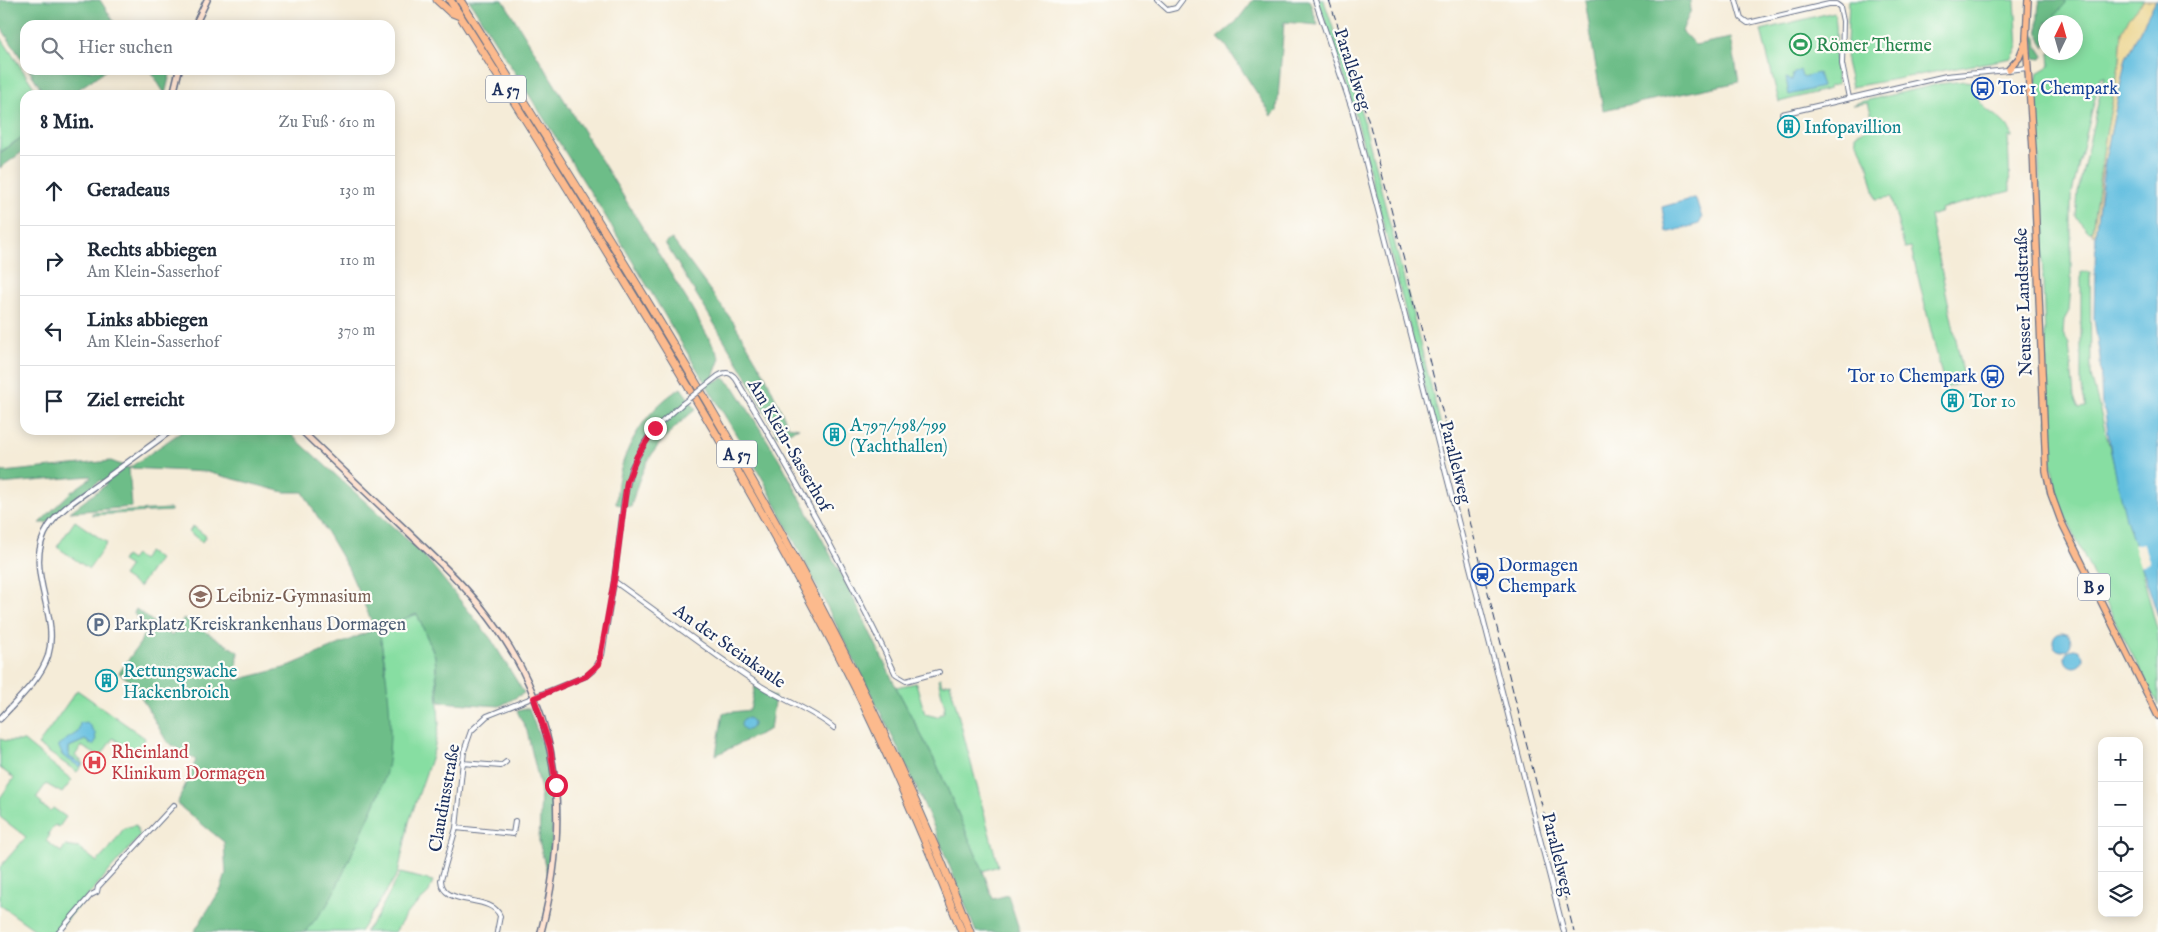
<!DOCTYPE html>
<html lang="de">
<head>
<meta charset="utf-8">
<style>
  :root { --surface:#fff; --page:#f2f2f3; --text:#1f2937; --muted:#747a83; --line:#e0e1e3 }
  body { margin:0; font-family:"IM FELL English",serif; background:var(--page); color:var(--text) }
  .controls { position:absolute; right:15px; bottom:15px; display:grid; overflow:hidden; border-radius:10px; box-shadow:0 2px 12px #0003 }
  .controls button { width:45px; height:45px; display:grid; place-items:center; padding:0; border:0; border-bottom:1px solid var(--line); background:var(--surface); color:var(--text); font:25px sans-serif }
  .compass { position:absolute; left:2038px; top:15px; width:45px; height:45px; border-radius:50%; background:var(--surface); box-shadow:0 2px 12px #0003; rotate:5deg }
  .stop { position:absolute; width:15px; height:15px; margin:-11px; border:4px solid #e11d48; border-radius:50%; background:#fff }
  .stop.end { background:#e11d48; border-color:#fff; box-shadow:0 1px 5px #0008 }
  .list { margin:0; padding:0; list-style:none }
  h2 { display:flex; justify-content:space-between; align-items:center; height:65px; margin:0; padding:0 20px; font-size:21px }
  h2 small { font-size:16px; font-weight:400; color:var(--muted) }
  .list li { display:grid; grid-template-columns:32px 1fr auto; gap:15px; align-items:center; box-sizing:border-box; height:70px; padding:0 20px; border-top:1px solid var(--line) }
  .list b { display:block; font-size:19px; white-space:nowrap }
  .list p { margin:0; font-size:16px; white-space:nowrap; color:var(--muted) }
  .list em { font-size:16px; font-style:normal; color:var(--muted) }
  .icon { flex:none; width:28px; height:28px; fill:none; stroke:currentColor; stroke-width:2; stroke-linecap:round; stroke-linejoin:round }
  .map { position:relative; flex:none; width:2158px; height:932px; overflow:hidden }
  .search { position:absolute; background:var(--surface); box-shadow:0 2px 12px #0003; left:20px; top:20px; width:375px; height:55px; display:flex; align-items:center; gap:12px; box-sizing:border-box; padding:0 18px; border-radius:15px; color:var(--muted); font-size:19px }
  .panel { position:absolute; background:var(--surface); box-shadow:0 2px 12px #0003; left:20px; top:90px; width:375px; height:345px; border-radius:15px }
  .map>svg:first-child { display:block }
</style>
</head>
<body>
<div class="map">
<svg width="2158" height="932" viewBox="0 0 2158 932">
  <rect width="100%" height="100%" fill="#fdfcf7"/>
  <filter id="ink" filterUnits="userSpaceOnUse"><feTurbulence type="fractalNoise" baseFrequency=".02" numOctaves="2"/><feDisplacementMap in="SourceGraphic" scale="10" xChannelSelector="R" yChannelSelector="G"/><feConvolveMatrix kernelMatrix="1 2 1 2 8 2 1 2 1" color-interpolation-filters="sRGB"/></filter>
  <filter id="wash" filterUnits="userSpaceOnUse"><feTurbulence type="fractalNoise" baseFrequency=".0096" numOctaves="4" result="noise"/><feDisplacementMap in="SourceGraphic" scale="20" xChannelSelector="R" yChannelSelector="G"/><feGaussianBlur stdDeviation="1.12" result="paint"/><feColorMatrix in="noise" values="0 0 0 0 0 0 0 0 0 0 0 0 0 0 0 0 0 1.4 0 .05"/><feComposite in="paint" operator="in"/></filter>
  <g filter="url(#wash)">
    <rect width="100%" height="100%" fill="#f5ecd8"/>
    <path fill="#87dea2" stroke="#518680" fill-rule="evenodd" d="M1317 0H1324L1325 4 1363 118 1442 430 1436 432 1354 108 1329 30Z
      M1849 0H2015L2018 47 2012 58 1852 87 1846 62Z
      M2065 0H2144L2122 32 2120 61 2105 140 2092 231H2088L2076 217 2078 192 2104 77 2100 78 2071 197V285L2069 311 2064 320 2063 334 2069 344 2074 397 2079 408 2086 407 2081 386V272H2090L2091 376 2158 633V705L2111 613 2058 500 2049 452 2036 81 2038 73 2050 66 2049 53 2076 52V22H2051L2050 19 2066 3Z
      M1834 12C1840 34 1832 60 1838 84L1829 87V89L1779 102 1761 30Z
      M0 36 39 95H25V135L0 152Z
      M1964 81 1973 82C1977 114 1998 110 2011 132L2012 137H2008L2010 191 1940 209 1941 212 1930 216 1965 382 1945 388 1911 248 1905 249 1891 197 1876 199 1867 162 1856 140V134L1869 128V121L1873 119 1868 103 1853 105 1860 102 1939 84Z
      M171 509V511L92 515V513Z
      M75 521 107 543 89 569 57 547Z
      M193 526 206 536 202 542 189 532Z
      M148 552 159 559 139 587 123 576 130 566 122 561 125 556 131 560 135 555 142 560Z
      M417 614 435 656 439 724 434 750 409 822 398 873 360 932H305L326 906 337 885 380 792 389 752 385 663 378 628Z
      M940 678 942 685 950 683 998 866 983 871 937 765 896 687 916 683 925 714 937 717 943 713 945 707 938 679Z
      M77 690 145 738 143 747H138L134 753 113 738 100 757 81 746 75 756 84 763 77 772 38 745ZM78 732 93 745 85 740 69 747V757L82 764 80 767 61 754Z
      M0 739 7 741H24L72 780 62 793 46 784 36 798 42 803 41 805 50 811 53 808 66 817 59 827 55 825 48 834 50 835 46 841 61 852 65 846 79 848 97 862 110 848 124 828 136 825 140 836 56 932H38L0 905V867L26 837 0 817V798L14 778 0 768Z
      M400 873 433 881 428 894 407 913 395 932H365L376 918Z"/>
    <path fill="#6dbd88" stroke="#447673" d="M0 0H100L116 25H25V64L0 26Z
      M469 0H503L690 305 720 358 711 383 724 378 734 387 782 464 853 597 896 687 937 765 983 871 993 899 1008 895 1020 932H976L931 820 899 750 764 481 603 212Z
      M1253 0H1309L1318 25 1284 22 1277 111 1272 116 1225 44 1217 38 1236 22Z
      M1585 0H1690L1691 10 1682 31 1695 45 1731 38 1739 82 1603 110Z
      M2040 0H2065L2066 3 2051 19V22H2046L2045 48C2036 38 2037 12 2040 0Z
      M2034 36H2036L2037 45 2044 56 2042 59 2034 58Z
      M29 70H106L70 95H45Z
      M150 70H171L165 94Z
      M25 135V150L0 168V153Z
      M672 239 734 323 766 377 788 426 799 428 778 436 748 379 665 243Z
      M681 388 696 409C658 441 643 458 631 507L616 504C617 495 617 486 619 477 626 442 650 406 681 388Z
      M184 430H286L423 554 491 639 524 693 500 706 439 702 435 656 417 614 379 628C385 667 393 713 389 753 387 782 373 807 362 832 350 857 340 882 327 905 321 914 312 923 305 932H194L221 889 226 874 224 842 177 804 196 760 167 742 133 683 119 673 140 643 145 630 134 613 136 609 172 636 184 618 238 652 237 680 284 668 375 629 348 568 303 492H284L207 472 129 468 132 507 70 512 107 484 101 480 68 503 47 523H39L71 492 91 478 90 476 0 484 1 470 3 472 111 461 129 468Z
      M755 686 775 697 770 729 716 755 723 713 750 710Z
      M529 708C533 723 540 734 543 748 555 788 555 832 547 873L539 841 541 790 527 731 517 711Z"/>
    <path fill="#eeda9e" stroke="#84847e" d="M2144 0H2156L2126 58 2101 179 2096 234H2092L2105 140 2120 61 2122 32 2129 18Z"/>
    <path fill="#61bddf" stroke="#3e769e" d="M2156 0H2158V616L2126 519 2111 452 2105 413 2102 407 2100 357 2094 319 2096 228 2106 156 2126 58Z
      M1800 70 1802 77 1818 73 1822 87 1789 95 1786 78 1792 80 1793 74Z
      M1694 198 1696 199 1702 218 1699 224 1669 232 1666 231 1662 207Z
      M2053 642a9 9 0 1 1 18 0a9 9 0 1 1-18 0Z
      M2065 658a9 9 0 1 1 18 0a9 9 0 1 1-18 0Z
      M741 724a6 6 0 1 1 12 0a6 6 0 1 1-12 0Z
      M87 722 95 733 96 741 93 745 85 740 69 747V757L82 764 80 767 63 756 58 745 78 732 80 723Z"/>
    <path fill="#f5ecd8" d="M2143 543 2150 563 2140 566 2133 545Z"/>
  </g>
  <g filter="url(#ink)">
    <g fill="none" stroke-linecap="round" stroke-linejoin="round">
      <defs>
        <path id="minor" d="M1157 0 1168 10 1176 8 1182 0
          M1315 0 1352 109 1564 932
          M1736 0 1741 18 1748 23 1829 4H1836L1840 7 1843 21 1842 64 1849 98
          M1782 114 1946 76 2028 68
          M718 376C726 371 731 372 736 379 794 476 848 573 896 675L906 681 939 672
          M614 581C663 616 711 653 761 686 785 701 812 710 834 728
          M462 763 501 766 506 762
          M456 828 513 834 515 821
          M59 932 91 895 97 892 98 887 174 805
          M497 932 500 916C491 893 442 908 441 880L456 828 464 751 471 731 487 716 586 676 595 669 602 655 614 581 624 500 631 469 645 442 655 428 682 404"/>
        <path id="tertiary" d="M0 719C16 701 40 680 48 656 61 612 21 568 49 526 61 508 81 496 98 484 123 466 147 448 172 430"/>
        <path id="secondary" d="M195 25 207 0
          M173 95 179 70
          M301 430C336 464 372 498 408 532 436 559 465 585 488 616 561 711 571 819 541 932"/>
        <path id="primary" d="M2028 0 2026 38 2033 149 2046 471 2051 494 2061 521 2158 716
          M2009 69 2019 58 2025 43"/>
        <path id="motorway" d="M437 0 450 12 460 16
          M450 0C522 113 592 227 661 341 729 454 796 569 855 687 894 767 929 849 962 932
          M460 0C648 300 841 600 970 932"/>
      </defs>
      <use href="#minor" stroke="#677189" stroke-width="6"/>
      <use href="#tertiary" stroke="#677189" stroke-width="7"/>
      <use href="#secondary" stroke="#677189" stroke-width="8"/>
      <use href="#primary" stroke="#677189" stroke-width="8"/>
      <use href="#motorway" stroke="#677189" stroke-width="9"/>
      <use href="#minor" stroke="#fff" stroke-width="4"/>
      <use href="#tertiary" stroke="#fff" stroke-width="4.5"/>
      <use href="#secondary" stroke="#fee3d1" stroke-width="5"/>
      <use href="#primary" stroke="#fcba8d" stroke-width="5.5"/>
      <use href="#motorway" stroke="#fcba8d" stroke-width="7"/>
      <path stroke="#1b2f5e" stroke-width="1" stroke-dasharray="8 4" stroke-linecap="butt" d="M1329 0 1346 49 1370 126 1574 932"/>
      <defs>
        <path id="minor-bridge" d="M682 404 718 376"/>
      </defs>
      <use href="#minor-bridge" stroke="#677189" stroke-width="6" stroke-linecap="butt"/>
      <use href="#minor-bridge" stroke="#fff" stroke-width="4"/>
    </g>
  </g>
  <g fill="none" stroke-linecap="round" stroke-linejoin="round" filter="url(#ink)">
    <path stroke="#e11d48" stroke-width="6" d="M556 785 550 747 534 698 586 676 599 664 614 581 627 482 637 456 655 428"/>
  </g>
  <defs>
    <symbol id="stadium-ring" viewBox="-11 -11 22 22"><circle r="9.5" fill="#fdfcf7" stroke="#2e9e5b" stroke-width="1.5"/><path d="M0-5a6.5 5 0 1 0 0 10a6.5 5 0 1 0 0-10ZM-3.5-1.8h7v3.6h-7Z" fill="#2e9e5b"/></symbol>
    <symbol id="bus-ring" viewBox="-11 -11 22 22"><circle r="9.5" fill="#fdfcf7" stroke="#1a4fb4" stroke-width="1.5"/><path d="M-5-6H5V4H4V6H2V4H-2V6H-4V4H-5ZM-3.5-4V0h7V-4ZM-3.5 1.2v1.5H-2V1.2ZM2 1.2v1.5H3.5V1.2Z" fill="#1a4fb4"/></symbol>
    <symbol id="building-ring" viewBox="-11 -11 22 22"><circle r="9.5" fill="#fdfcf7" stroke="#0f9aa8" stroke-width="1.5"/><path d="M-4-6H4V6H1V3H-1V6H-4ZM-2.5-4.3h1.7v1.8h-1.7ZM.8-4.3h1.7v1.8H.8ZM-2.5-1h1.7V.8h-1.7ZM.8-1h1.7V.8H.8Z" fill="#0f9aa8"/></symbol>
    <symbol id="station-ring" viewBox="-11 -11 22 22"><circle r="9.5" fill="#fdfcf7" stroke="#1a4fb4" stroke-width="1.5"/><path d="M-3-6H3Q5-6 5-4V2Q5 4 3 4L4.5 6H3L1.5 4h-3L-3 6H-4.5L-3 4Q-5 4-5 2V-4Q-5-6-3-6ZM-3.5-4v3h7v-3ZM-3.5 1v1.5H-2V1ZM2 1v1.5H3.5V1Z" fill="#1a4fb4"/></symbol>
    <symbol id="school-ring" viewBox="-11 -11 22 22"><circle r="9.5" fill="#fdfcf7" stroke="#8d6e63" stroke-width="1.5"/><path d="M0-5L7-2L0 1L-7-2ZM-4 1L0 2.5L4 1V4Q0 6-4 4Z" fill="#8d6e63"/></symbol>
    <symbol id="parking-ring" viewBox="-11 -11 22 22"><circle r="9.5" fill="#fdfcf7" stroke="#5c6f8a" stroke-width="1.5"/><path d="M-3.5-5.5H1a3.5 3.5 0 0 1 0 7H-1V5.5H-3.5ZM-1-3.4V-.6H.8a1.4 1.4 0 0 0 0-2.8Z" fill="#5c6f8a"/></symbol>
    <symbol id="hospital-ring" viewBox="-11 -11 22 22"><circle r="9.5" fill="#fdfcf7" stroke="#e0444e" stroke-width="1.5"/><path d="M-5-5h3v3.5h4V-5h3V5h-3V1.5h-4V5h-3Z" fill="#e0444e"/></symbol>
  </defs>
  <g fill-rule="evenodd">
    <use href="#stadium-ring" x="1788" y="32" width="25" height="25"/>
    <use href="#bus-ring" x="1970" y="76" width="25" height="25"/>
    <use href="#building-ring" x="1776" y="114" width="25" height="25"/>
    <use href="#bus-ring" x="1980" y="364" width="25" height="25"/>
    <use href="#building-ring" x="1940" y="388" width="25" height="25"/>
    <use href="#building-ring" x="822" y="422" width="25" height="25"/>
    <use href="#station-ring" x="1470" y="562" width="25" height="25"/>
    <use href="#school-ring" x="188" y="584" width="25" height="25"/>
    <use href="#parking-ring" x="86" y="612" width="25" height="25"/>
    <use href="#building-ring" x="94" y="668" width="25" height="25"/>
    <use href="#hospital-ring" x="82" y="750" width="25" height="25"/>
  </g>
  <g text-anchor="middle" stroke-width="4.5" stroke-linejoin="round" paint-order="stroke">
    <g fill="#fdfcf7" stroke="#5f6c8c" stroke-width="1">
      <rect x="486" y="75.5" width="40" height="27" rx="4"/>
      <rect x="717" y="440.5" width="40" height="27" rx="4"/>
      <rect x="2078" y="573.5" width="32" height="27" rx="4"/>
    </g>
    <g font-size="16" font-weight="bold" fill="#1b2f5e">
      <text x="506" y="95">A 57</text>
      <text x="737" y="460">A 57</text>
      <text x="2094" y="593">B 9</text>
    </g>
    <g font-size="18" fill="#27864d" stroke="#fdfcf7" text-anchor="start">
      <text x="1816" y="51">Römer Therme</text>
    </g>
    <g font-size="18" fill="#1b2f5e" stroke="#fdfcf7">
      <text transform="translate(1353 69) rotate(72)" y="6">Parallelweg</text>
      <text transform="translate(2023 302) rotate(-92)" y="6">Neusser Landstraße</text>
      <text transform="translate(790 445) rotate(60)" y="6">Am Klein-Sasserhof</text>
      <text transform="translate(1456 462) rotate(76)" y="6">Parallelweg</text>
      <text transform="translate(730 646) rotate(35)" y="6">An der Steinkaule</text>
      <text transform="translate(444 798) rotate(-80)" y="6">Claudiusstraße</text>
      <text transform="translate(1558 854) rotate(76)" y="6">Parallelweg</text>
    </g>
    <g font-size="18" fill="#164399" stroke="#fdfcf7" text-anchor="start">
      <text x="1998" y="94">Tor 1 Chempark</text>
      <text x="1977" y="382" text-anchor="end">Tor 10 Chempark</text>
      <text x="1498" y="571">Dormagen<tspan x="1498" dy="21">Chempark</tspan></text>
    </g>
    <g font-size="18" fill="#0d838f" stroke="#fdfcf7" text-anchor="start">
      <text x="1804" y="133">Infopavillion</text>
      <text x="1969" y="407">Tor 10</text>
      <text x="850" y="431">A797/798/799<tspan x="850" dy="21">(Yachthallen)</tspan></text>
      <text x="123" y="677">Rettungswache<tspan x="123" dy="21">Hackenbroich</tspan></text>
    </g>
    <g font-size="18" fill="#785e54" stroke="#fdfcf7" text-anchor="start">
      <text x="216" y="602">Leibniz-Gymnasium</text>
    </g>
    <g font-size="18" fill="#4e5e75" stroke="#fdfcf7" text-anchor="start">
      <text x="114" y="630">Parkplatz Kreiskrankenhaus Dormagen</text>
    </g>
    <g font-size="18" fill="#be3a42" stroke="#fdfcf7" text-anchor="start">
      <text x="111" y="758">Rheinland<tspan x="111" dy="21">Klinikum Dormagen</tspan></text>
    </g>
  </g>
</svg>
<div class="controls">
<button>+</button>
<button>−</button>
<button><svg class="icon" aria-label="locate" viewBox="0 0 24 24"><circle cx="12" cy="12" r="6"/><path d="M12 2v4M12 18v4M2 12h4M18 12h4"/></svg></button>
<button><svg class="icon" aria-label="layers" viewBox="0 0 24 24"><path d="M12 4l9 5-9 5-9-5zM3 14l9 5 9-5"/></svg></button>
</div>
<svg class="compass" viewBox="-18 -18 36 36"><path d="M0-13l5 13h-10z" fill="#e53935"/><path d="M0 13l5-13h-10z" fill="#747a83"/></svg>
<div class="stop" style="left:556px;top:785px"></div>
<div class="stop end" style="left:655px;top:428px"></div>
<div class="search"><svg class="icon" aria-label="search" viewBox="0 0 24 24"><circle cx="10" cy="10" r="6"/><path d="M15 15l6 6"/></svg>Hier suchen</div>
<section class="panel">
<h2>8 Min.<small>Zu Fuß · 610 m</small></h2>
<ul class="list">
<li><svg class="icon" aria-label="ahead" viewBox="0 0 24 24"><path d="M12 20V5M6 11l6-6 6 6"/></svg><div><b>Geradeaus</b></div><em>130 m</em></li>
<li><svg class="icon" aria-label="right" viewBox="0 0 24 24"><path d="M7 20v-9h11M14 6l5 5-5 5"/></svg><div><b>Rechts abbiegen</b><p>Am Klein-Sasserhof</p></div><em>110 m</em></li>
<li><svg class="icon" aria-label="left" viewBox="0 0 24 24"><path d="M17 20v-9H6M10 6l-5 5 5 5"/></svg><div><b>Links abbiegen</b><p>Am Klein-Sasserhof</p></div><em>370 m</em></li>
<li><svg class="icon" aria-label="arrive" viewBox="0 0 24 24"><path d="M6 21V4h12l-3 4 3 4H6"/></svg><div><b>Ziel erreicht</b></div></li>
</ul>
</section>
</div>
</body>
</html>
